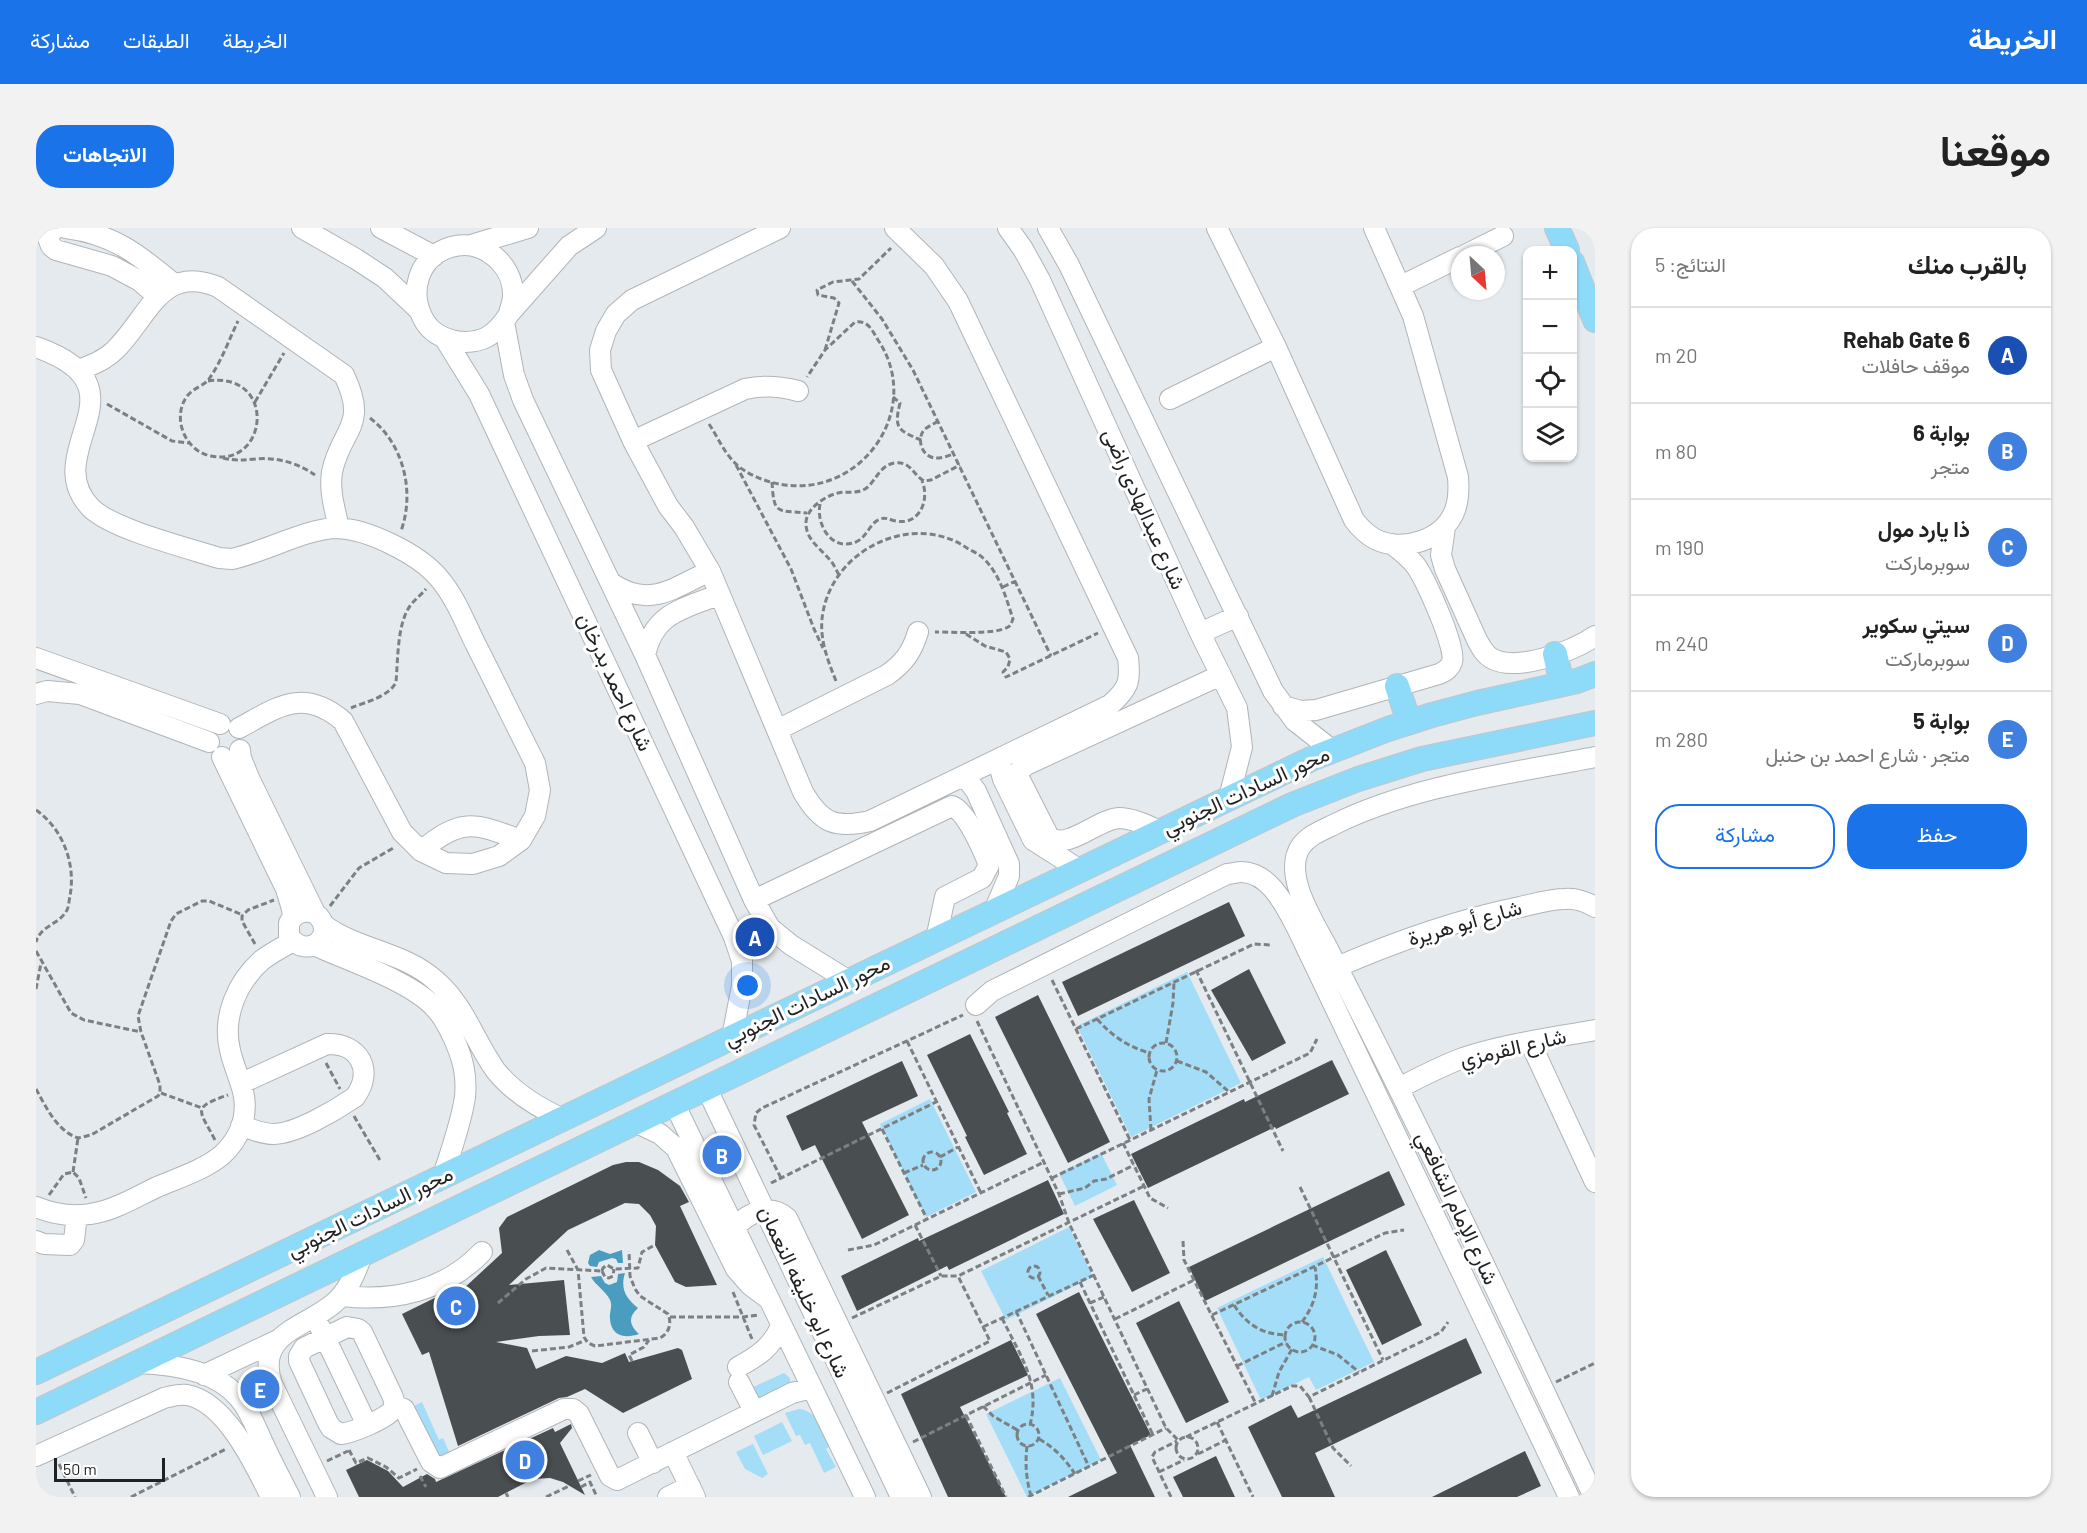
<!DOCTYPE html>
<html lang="ar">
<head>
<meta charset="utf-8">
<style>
  :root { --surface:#fff; --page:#f2f2f2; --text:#222; --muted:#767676; --line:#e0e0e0; --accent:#1a73e8 }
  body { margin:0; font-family:Barlow,Vazirmatn,sans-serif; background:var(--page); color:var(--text); direction:rtl }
  .controls { position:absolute; right:18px; top:18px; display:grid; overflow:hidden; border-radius:12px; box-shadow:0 2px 4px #0004 }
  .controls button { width:54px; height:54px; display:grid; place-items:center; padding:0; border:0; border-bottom:2px solid var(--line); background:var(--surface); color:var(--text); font:30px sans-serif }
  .compass { position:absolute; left:1415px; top:18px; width:54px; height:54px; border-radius:50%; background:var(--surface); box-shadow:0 2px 4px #0004; rotate:154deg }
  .scale { position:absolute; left:18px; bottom:15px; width:111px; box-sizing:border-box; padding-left:6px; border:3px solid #1f2123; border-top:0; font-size:16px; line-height:21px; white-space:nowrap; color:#1f2123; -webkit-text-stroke:4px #fff; paint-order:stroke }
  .you { position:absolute; left:712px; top:758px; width:21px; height:21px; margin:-15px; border:4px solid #fff; border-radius:50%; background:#1a73e8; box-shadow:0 0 0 9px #1a73e833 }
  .badge { display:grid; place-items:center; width:39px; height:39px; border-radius:50%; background:var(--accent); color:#fff; font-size:20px; font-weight:700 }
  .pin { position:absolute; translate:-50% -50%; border:3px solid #fff; box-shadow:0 2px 6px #0006 }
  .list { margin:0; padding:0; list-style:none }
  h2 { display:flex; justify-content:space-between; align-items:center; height:78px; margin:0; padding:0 24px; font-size:26px }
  h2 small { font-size:20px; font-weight:400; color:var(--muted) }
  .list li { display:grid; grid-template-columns:39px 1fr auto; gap:18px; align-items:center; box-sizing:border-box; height:96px; padding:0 24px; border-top:2px solid var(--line) }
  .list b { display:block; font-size:22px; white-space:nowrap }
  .list p { margin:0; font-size:20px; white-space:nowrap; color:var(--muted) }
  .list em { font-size:20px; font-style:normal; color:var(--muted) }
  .actions { display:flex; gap:12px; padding:18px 24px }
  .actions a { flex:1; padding:14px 0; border:2px solid var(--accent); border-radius:24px; text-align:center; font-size:21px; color:var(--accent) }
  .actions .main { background:var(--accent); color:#fff }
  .icon { flex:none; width:33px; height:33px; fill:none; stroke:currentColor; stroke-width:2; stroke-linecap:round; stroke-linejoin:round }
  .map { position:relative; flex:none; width:1559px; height:1269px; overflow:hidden; direction:ltr; border-radius:24px }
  header { display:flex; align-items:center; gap:36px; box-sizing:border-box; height:84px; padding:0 30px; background:var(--accent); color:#fff }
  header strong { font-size:28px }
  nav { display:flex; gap:33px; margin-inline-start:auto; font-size:21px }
  .intro { display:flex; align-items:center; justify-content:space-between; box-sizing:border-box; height:144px; padding:0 36px }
  h1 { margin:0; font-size:42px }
  .button { padding:15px 27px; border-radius:24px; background:var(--accent); color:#fff; font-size:21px; font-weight:700 }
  main { display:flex; gap:36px; padding:0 36px }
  aside { flex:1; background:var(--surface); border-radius:24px; box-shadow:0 2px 4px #0004 }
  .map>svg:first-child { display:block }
</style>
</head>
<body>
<header>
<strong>الخريطة</strong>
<nav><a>الخريطة</a><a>الطبقات</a><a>مشاركة</a></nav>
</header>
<div class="intro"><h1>موقعنا</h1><a class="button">الاتجاهات</a></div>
<main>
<aside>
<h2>بالقرب منك<small>النتائج: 5</small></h2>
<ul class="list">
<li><span class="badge" style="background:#1a4fb4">A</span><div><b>Rehab Gate 6</b><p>موقف حافلات</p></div><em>20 m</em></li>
<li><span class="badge" style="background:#3f7fe0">B</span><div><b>بوابة 6</b><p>متجر</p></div><em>80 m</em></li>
<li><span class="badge" style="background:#3f7fe0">C</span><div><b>ذا يارد مول</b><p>سوبرماركت</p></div><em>190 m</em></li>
<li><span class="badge" style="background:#3f7fe0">D</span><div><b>سيتي سكوير</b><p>سوبرماركت</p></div><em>240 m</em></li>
<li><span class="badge" style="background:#3f7fe0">E</span><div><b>بوابة 5</b><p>متجر · شارع احمد بن حنبل</p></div><em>280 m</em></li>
</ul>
<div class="actions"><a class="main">حفظ</a><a>مشاركة</a></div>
</aside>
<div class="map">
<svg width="1559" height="1269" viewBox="0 0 1559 1269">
  <rect width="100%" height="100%" fill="#e4eaee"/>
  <path fill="#a3ddf8" d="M1151 744 1205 855 1095 909 1041 798Z
    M894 871 940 964 890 989 844 896Z
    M1065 925 1081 957 1039 978 1023 945Z
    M1033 999 1057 1049 970 1092 945 1043Z
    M1287 1029 1338 1134 1280 1162 1273 1149 1225 1172 1181 1080Z
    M748 1145 754 1150V1157L722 1174 715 1160Z
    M1024 1150 1065 1232 991 1269 950 1186Z
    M386 1174 403 1212 407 1210 416 1231 404 1233 381 1197 386 1194 378 1178Z
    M763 1181C782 1183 787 1202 794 1218L790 1221 800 1239 788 1245 774 1215 769 1217 764 1207 760 1208 749 1185Z
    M746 1194 756 1213 727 1227 718 1208Z
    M717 1216 732 1246 726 1250 709 1241 700 1224Z"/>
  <path fill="#4b9dc0" d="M563 1022 574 1026 586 1022 587 1035H582L580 1031 576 1030 563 1034 561 1039 554 1038 552 1035 554 1027Z
    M589 1045C584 1061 590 1070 602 1080 592 1089 593 1097 603 1106 589 1111 575 1108 574 1091 573 1084 577 1079 574 1072 570 1063 560 1058 555 1049L565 1048 569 1055 573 1057 581 1054 582 1046Z"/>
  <path fill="#494e51" d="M1193 674 1209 708 1042 788 1026 754Z
    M1213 741 1250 815 1216 833 1175 762Z
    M1002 767 1074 914 1032 935 959 789Z
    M934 806 973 884 971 885 991 926 948 947 929 909 931 908 891 827Z
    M1296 832 1313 866 1240 901 1239 899 1112 960 1095 926 1208 871 1209 874Z
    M866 833 882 868 826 894 873 987 826 1011 779 917 766 923 750 888Z
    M590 934H603L622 942 644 958 653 974 644 978 681 1057 650 1059 639 1054 619 1017 620 998 614 987 603 976 589 975 532 1002 473 1057 528 1052 534 1107 503 1108 460 1114 491 1120 500 1141 530 1128 566 1135 589 1125 593 1134 642 1120 646 1122 656 1151 587 1185 549 1161 531 1169 523 1170 422 1218 393 1124 386 1127 366 1086 423 1058 426 1062 466 1025 463 1000 471 989 577 937Z
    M1353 943 1369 977 1169 1073 1153 1039Z
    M1012 952 1028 986 913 1042 911 1038 821 1083 805 1048 882 1010 883 1013Z
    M1098 972 1134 1045 1096 1064 1057 991Z
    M1350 1022 1386 1097 1346 1117 1310 1042Z
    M1043 1064 1115 1207 1094 1217 1119 1269H1032L1081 1245 1000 1086Z
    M1143 1073 1193 1174 1150 1195 1100 1095Z
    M1430 1110 1446 1145 1279 1225 1299 1269H1246L1212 1199 1255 1177 1262 1190Z
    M975 1112 992 1147 924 1179 970 1269H912L865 1166Z
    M535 1196 536 1200 524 1215 549 1267 527 1254 514 1250 497 1251 462 1269H323L310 1242 331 1232 352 1243 367 1259 391 1246 399 1251 400 1254 517 1200 519 1204Z
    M1489 1223 1505 1258 1481 1269H1396Z
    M1180 1228 1199 1269H1147L1137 1249Z"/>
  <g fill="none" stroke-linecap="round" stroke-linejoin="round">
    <defs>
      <path id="minor" d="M18 0 12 10 15 18 20 22 76 38 104 53 121 68
        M30 0C78 6 103 27 138 56
        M266 0 320 31 349 50 383 82
        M345 0 398 28
        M744 0 596 72 580 86 570 103 564 122 565 142 597 213 632 278 648 299 674 343 767 564C785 595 799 601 834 593L1074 477C1092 461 1095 454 1092 430L922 73 898 38 859 0
        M972 0 987 21 1004 52 1164 405 1201 480 1206 519 1193 570
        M1012 0 1033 37 1237 463 1259 493 1296 522
        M1181 0 1240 119 1318 292C1324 300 1330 306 1339 311 1367 325 1408 312 1419 282 1423 271 1423 261 1422 249L1377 88 1338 0
        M435 17 492 0
        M1429 27 1467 8
        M1365 58 1424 29
        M473 86C474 80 477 74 477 68 478 36 446 10 415 19 381 29 372 66 389 94 401 113 431 119 451 109 460 104 468 94 473 86L533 18 560 0
        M468 94 478 147 487 172 609 427 718 672 734 700 755 717 813 753
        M409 111 443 166 698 709 706 733V758L696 809
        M0 119C117 160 0 223 55 280 76 301 152 320 183 330L196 331C228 324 272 300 301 300 332 301 382 326 402 349 419 368 429 395 440 417 460 456 479 496 499 535L504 562 499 588 485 612 463 628 437 636 410 635 385 623 366 604 307 493C267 459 242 479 203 500
        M43 142C56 137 69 132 79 122 112 90 125 35 182 59L308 147C333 199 305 200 296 244 293 263 299 282 303 300
        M1134 171 1240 119
        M597 213 709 161C728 157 743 158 762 163
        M1409 299 1405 327 1409 341 1441 412C1445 419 1448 426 1455 430 1480 445 1537 423 1559 408
        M575 355C614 381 637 360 674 343
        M1164 405 1202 388
        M609 427C618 384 648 381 684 366
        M0 430 184 496
        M0 466 11 463 44 466 173 514
        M1247 478 1265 483 1280 482 1403 446C1408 444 1414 440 1416 434 1421 420 1389 351 1380 338 1373 329 1364 322 1356 316
        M741 502 851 447C868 435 876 424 882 404
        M204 522 205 530 213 550 279 685C304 706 271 734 253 708V695C260 684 267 682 279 685
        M186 529 250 661 256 681 257 689
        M966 529 964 540 967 551 997 612 1044 642
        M927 549 934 555 940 563 973 636V648L958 683
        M1124 603C1112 598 1097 590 1083 590 1062 591 1031 623 1013 609L983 550 982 544 990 537 1185 447
        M385 623C426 589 438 595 485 612
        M718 672 916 578C931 584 947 622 953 637L946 650 909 669 900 711
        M288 697C322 722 368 724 399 752 430 779 437 811 460 843 477 864 503 880 527 891
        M278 717C312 733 375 753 399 780 408 789 413 800 418 811 427 831 431 847 429 869 425 896 415 922 407 948
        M1301 739C1361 713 1420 692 1484 679 1498 676 1514 671 1529 671 1539 670 1551 674 1559 679
        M940 777 956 763 1191 646C1195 646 1201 644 1205 644 1234 644 1250 679 1261 700L1533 1269
        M1494 814 1559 954
        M670 859 865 1269
        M1363 860C1384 849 1405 838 1427 830 1469 816 1515 810 1559 802
        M638 875 829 1269
        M599 894 624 906 640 920 700 1041 714 1057 730 1069
        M205 898C216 901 226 906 237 906 260 906 300 882 319 869 338 843 324 815 291 816L206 855
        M0 979C17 986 36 989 54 986 77 983 100 969 121 959 142 950 168 942 186 927 195 919 202 908 206 897 215 866 200 850 194 822 186 789 201 754 226 732 235 725 247 719 257 713
        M699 999C713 984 734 975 751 990L885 1269
        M0 1013 8 1016 34 1017 38 1012 41 987
        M306 1068C358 1074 409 1063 446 1024
        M284 1099 331 1197
        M311 1099 322 1101 326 1104 356 1167C358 1172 360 1176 357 1181 353 1190 315 1205 305 1206L295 1200 292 1195 263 1133V1128L268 1120Z
        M101 1135C136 1136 180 1142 203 1170 214 1183 220 1200 227 1215 235 1233 245 1251 254 1269
        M702 1139C721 1129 736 1119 745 1098
        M168 1147 242 1112
        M703 1154 718 1183
        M204 1171 236 1156
        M358 1177 368 1181 395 1234 404 1240 528 1181H537L543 1186 574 1248 581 1252 756 1165 775 1160
        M602 1205 617 1235
        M637 1224 659 1269
        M0 1228 128 1170C136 1168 143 1166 151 1167 190 1174 219 1237 235 1269
        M291 1269 236 1156C219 1106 268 1100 297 1076 313 1063 320 1043 327 1025
        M632 1269 654 1258
        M1558 1269C1472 1086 1386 903 1293 723 1280 697 1245 647 1265 618 1273 607 1287 602 1299 596 1378 557 1473 546 1559 529"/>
      <path id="major" d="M1521 0 1531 22
        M1536 34 1559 92
        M1519 426 1526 456
        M1361 458 1373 494
        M0 1144 1275 531 1352 501 1396 487 1441 475 1541 453 1559 446
        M0 1184 1256 577 1322 551 1386 531 1559 495"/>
    </defs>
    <use href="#minor" stroke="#afb5b8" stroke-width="22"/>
    <use href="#major" stroke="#c5c5c6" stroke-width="26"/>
    <path stroke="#7c8083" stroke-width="3" stroke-dasharray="6 3" stroke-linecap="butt" d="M816 53 846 91 877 142 1015 428
      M789 122 803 75 798 70 782 67 781 62 797 54 823 51 855 20
      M172 153C241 143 233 240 175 228 148 223 135 188 152 167 158 160 169 157 173 151 185 134 193 112 202 93
      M857 169 864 175C858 200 861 202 885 212
      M219 174 248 125
      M71 176 136 213 153 215
      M334 190C368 216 379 264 365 303
      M902 193C898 196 893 198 889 201 881 208 884 225 895 229 902 232 911 228 918 226
      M673 196C681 208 688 224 698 234 709 246 728 253 743 256 824 272 889 182 842 112 836 102 832 92 819 94L789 122 771 149
      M187 230C199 233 208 232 220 231 241 229 262 235 279 247
      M700 237 755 341 778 401 787 420
      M736 254C738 288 741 282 771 285
      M784 276C780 296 795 324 820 314 831 309 833 297 842 292 849 288 853 292 860 293 884 298 894 271 886 253
      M803 347C800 342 798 336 794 332 784 320 769 311 770 294 771 280 789 268 802 265 811 263 821 266 829 261 840 254 843 237 859 235 875 233 877 247 888 253L895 252 924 237
      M967 359 980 353
      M930 406 949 418 970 424 974 431 972 439 967 444 970 449 1062 405
      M800 453C792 433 784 413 786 391 793 323 875 282 931 320 936 323 943 326 947 330 964 346 970 370 977 391 975 395 976 397 972 399 959 407 915 404 899 404
      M315 480C329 474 353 469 360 454 362 432 361 396 374 378 378 372 385 367 390 361
      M0 582C27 601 40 636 34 668 33 672 33 678 31 682 23 697 5 697 0 714
      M294 678 323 640 359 619
      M219 716 206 693V688L212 682 238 672
      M0 723 35 785 48 792 105 804
      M1160 742 1247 923
      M1016 752 1094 912
      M0 761 5 735
      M1061 791C1076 808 1091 818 1113 825
      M941 793 1023 966 1033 995 1130 1200 1142 1212
      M1040 801 1218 716 1234 717
      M871 813 945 965
      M1113 829a14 14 0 1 1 28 0a14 14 0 1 1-28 0Z
      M1130 815 1137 775 1138 754
      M1141 833 1170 844 1192 863
      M290 835 304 861
      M0 861C10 879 21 903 42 910L55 907 122 868 124 865V857L105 804 102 788 135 693 140 686 166 673H173L207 687
      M125 865 166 880
      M318 888 345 934
      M846 901 891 991
      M1115 902 1113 871 1121 842
      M179 912C163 881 155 880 192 867
      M1087 915 1114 970 1132 980
      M887 933a9 9 0 1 1 18 0a9 9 0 1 1-18 0Z
      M904 929 922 919
      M37 944 42 910
      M868 945 887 937
      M745 950 718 897 720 885 726 880 927 787
      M1016 950 1274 825 1281 811
      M735 955 900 874
      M1264 959 1347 1132
      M1023 966 1049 960 1058 953 1070 951 1098 937
      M13 967 28 946 37 944 43 950 50 970
      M879 997 905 1048
      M1147 1013 1148 1032 1220 1176
      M531 1022 542 1042 548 1109 552 1115 559 1118 624 1110C633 1105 636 1096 632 1086L604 1068 599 1061 594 1048 593 1023
      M812 1022 838 1017 1008 934
      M992 1044a6 6 0 1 1 12 0a6 6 0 1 1-12 0Z
      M566 1043 567 1040 571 1037 578 1041 602 1040 606 1024 619 1017
      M566 1043 569 1049 573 1050 577 1048 578 1041
      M1002 1048 1012 1067
      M1044 1054 1117 1207
      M697 1064 716 1111
      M462 1075 490 1051 510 1040 566 1043
      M1054 1075 1068 1069
      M1198 1077C1211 1097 1226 1106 1249 1107
      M980 1083 1053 1239
      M1176 1087 1349 1005 1368 1002
      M634 1089H707L722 1087
      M816 1090 905 1048H922L1108 958
      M966 1090C984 1128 1005 1154 994 1197
      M1079 1091 1158 1052
      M1266 1094C1279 1076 1283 1061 1279 1039
      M1249 1109a15 15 0 1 1 30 0a15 15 0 1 1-30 0Z
      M947 1099 1058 1047
      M1276 1117 1302 1127 1323 1144
      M496 1123 533 1119 550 1112
      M596 1133 593 1127 608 1119 613 1112
      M1201 1138 1250 1114
      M1520 1154 1559 1135
      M851 1165 954 1113 922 1048
      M1098 1167 1111 1161
      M1236 1168 1243 1144 1256 1121
      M1273 1169 1297 1220 1315 1238
      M947 1178 957 1188 983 1203
      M930 1187 970 1269
      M1181 1194 1217 1269
      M981 1207a11 11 0 1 1 22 0a11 11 0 1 1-22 0Z
      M1140 1220a11 11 0 1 1 22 0a11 11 0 1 1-22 0Z
      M1150 1209 1256 1158H1264L1273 1169 1405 1104 1412 1094
      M1003 1211C1019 1220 1029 1231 1039 1246
      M877 1214 1010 1147
      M991 1218C989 1236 990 1250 995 1268
      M313 1222 320 1235 332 1230 350 1239 363 1250 381 1241
      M1162 1226 1190 1212
      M291 1233 312 1223
      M23 1236 39 1269
      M1123 1244 1148 1232
      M384 1248 390 1259
      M542 1253 555 1247
      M545 1259 554 1254 561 1269
      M470 1265 472 1269
      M95 1269 190 1221
      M510 1269 533 1258
      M992 1269 1130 1200
      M1135 1269 1116 1229 1119 1224 1141 1213"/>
    <use href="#minor" stroke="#fff" stroke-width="20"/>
    <use href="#major" stroke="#8edbf9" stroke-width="24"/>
  </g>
  <g text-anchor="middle" stroke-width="6" stroke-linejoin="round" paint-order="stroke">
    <g font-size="21" fill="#1f2123" stroke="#fff">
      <text transform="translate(1108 281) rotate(66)" y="7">شارع عبدالهادى راضى</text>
      <text transform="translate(579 454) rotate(65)" y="7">شارع احمد بدرخان</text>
      <text transform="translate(1210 563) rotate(-25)" y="7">محور السادات الجنوبي</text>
      <text transform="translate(1429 695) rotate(-16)" y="7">شارع أبو هريرة</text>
      <text transform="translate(771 773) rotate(-26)" y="7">محور السادات الجنوبي</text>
      <text transform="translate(1477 820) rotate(-13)" y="7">شارع القرمزي</text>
      <text transform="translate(1421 980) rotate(65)" y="7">شارع الإمام الشافعي</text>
      <text transform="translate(334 984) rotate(-26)" y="7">محور السادات الجنوبي</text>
      <text transform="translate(768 1064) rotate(65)" y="7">شارع ابو خليفه النعمان</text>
    </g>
  </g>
</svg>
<div class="controls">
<button>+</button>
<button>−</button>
<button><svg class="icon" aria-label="locate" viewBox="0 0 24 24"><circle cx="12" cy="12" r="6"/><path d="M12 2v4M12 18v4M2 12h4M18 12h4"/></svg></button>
<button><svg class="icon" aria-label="layers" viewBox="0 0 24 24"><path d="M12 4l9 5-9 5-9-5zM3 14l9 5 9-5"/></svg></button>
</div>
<svg class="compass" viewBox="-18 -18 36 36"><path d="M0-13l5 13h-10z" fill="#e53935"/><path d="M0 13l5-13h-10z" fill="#767676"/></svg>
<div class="scale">50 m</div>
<div class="you"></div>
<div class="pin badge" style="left:719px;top:709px;background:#1a4fb4">A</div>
<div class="pin badge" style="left:686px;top:927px;background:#3f7fe0">B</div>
<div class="pin badge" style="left:420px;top:1078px;background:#3f7fe0">C</div>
<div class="pin badge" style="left:489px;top:1232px;background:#3f7fe0">D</div>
<div class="pin badge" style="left:224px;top:1161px;background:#3f7fe0">E</div>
</div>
</main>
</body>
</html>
